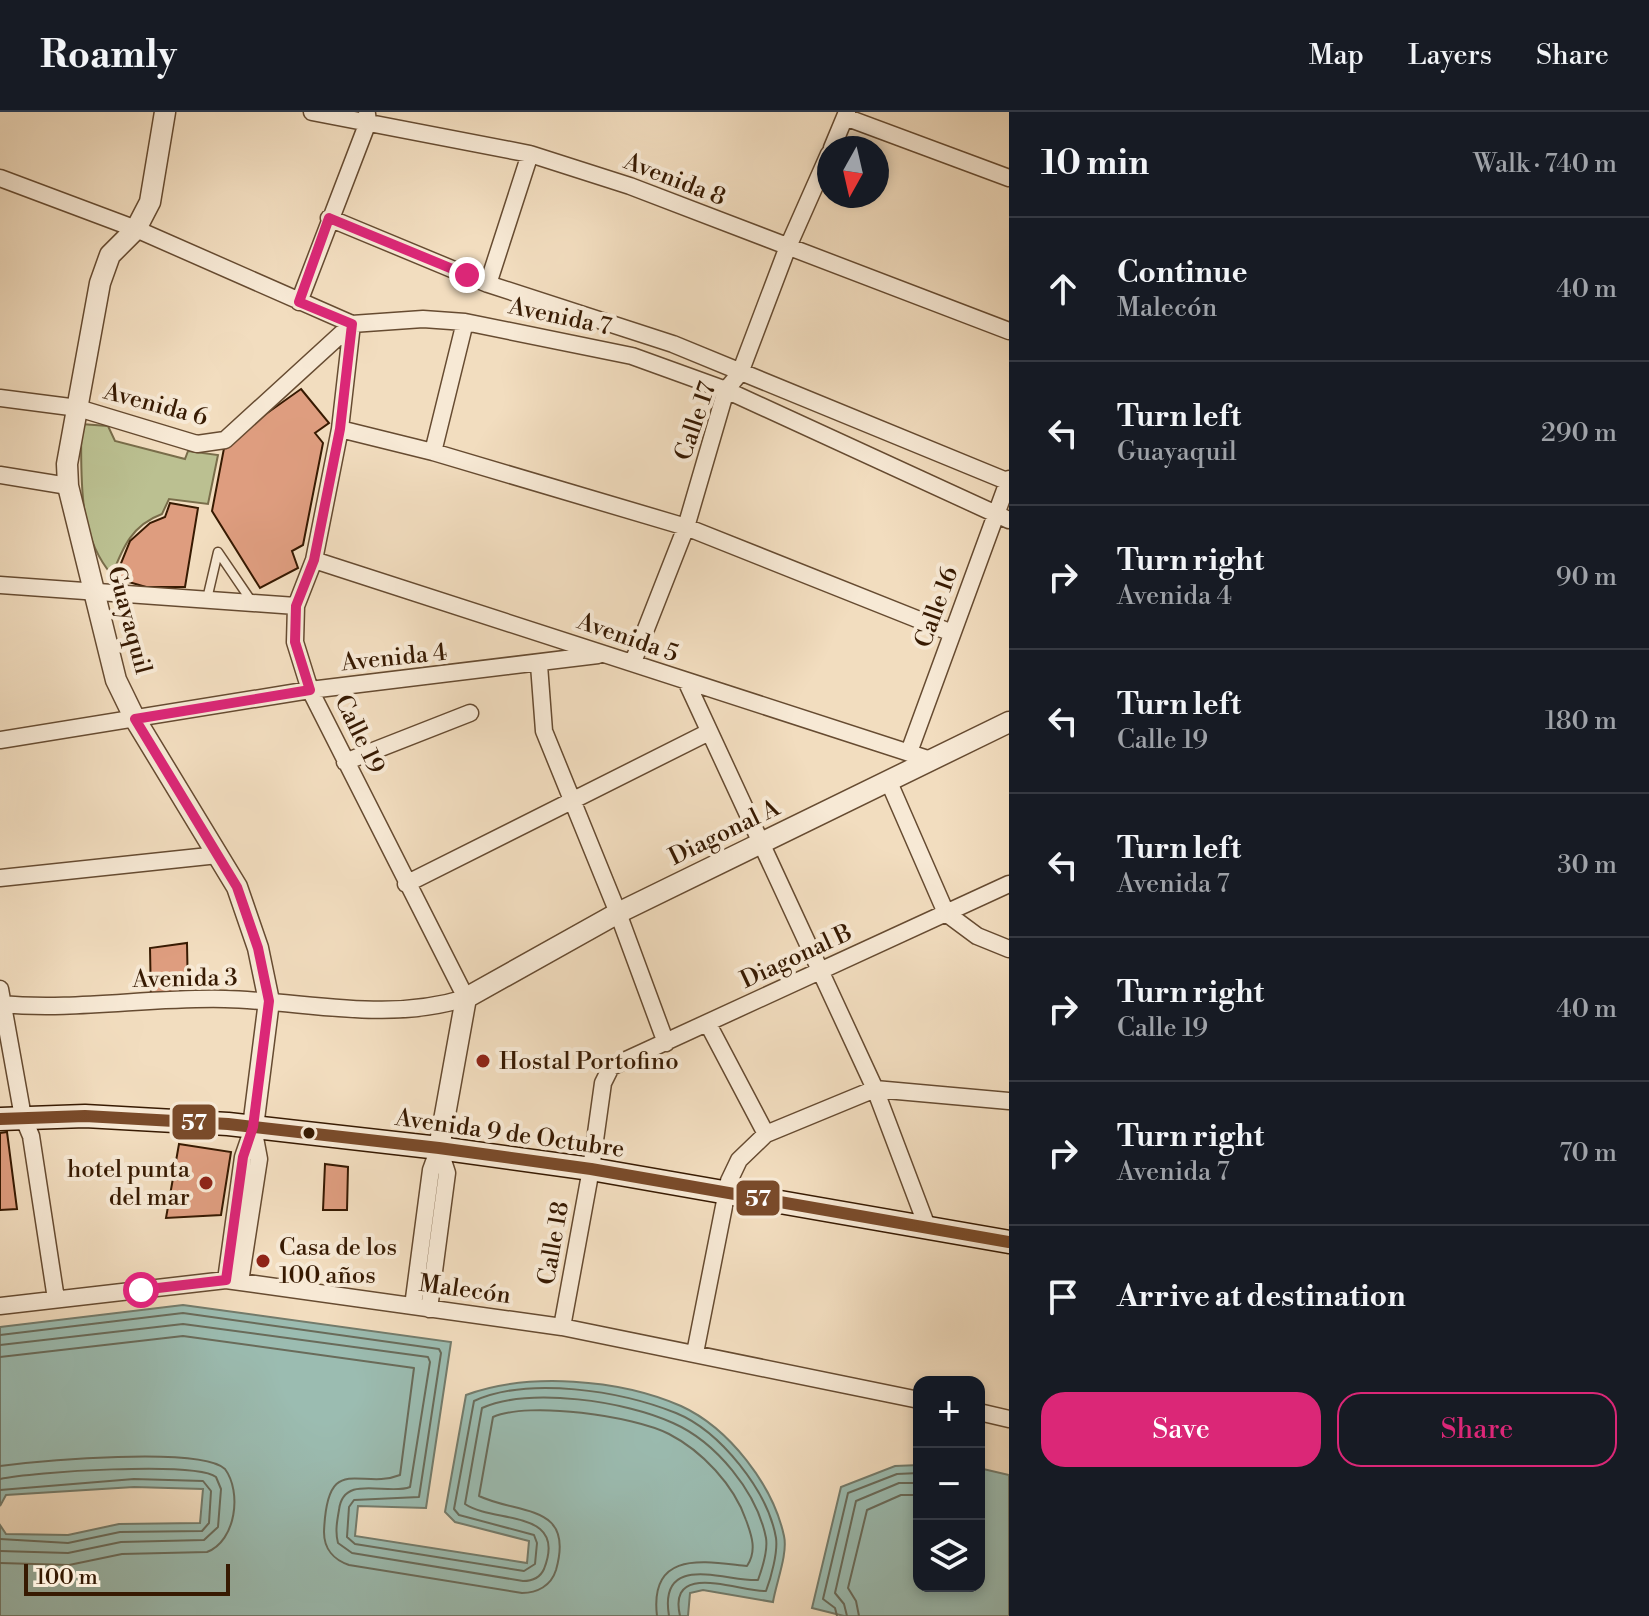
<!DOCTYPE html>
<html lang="en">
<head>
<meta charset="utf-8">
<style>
  :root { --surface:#171b24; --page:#242831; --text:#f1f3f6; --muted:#9ea1a6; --line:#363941; --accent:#db2777 }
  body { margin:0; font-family:"Libre Bodoni",serif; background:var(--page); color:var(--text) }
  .controls { position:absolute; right:24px; bottom:24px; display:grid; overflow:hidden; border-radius:16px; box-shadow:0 4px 12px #0003 }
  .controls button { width:72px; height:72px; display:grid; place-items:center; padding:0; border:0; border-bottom:2px solid var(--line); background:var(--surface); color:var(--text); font:40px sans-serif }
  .compass { position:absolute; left:817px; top:24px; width:72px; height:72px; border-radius:50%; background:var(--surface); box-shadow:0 4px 12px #0003; rotate:188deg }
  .scale { position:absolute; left:24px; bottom:20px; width:206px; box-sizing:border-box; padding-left:8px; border:4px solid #371a02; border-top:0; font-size:22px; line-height:28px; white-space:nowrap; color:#371a02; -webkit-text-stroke:6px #f7e9d5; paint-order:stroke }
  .stop { position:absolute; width:24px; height:24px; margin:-18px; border:6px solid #db2777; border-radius:50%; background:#fff }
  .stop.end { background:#db2777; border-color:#fff; box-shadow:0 2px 8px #0008 }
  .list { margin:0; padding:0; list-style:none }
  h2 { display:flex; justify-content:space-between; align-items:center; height:104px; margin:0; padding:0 32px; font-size:34px }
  h2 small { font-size:26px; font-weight:400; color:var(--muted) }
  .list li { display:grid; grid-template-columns:52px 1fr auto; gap:24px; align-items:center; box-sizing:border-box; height:144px; padding:0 32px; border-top:2px solid var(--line) }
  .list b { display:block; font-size:30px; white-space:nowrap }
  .list p { margin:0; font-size:26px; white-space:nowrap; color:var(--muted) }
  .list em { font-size:26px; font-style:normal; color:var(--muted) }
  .actions { display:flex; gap:16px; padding:24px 32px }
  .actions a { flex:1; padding:18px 0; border:2px solid var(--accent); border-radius:24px; text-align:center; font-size:28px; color:var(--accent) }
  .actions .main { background:var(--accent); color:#fff }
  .icon { flex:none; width:44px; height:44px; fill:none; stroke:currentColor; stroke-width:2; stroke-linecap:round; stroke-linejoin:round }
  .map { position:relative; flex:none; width:1009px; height:1504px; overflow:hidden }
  header { display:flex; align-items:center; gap:48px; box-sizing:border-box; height:112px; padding:0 40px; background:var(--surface); border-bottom:2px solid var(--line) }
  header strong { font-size:38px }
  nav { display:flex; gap:44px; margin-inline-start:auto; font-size:28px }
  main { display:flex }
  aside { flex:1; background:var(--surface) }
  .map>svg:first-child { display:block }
</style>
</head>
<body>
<header>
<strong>Roamly</strong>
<nav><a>Map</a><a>Layers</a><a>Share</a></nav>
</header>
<main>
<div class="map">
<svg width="1009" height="1504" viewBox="0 0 1009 1504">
  <rect width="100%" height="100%" fill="#f2ddbf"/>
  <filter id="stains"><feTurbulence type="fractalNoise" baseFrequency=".0025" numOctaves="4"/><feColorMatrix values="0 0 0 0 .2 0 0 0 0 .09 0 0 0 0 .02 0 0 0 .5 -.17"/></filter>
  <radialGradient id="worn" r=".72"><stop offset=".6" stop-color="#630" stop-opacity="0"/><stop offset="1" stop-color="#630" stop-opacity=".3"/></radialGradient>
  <path fill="#bbc091" stroke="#796d4a" stroke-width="2" d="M81 312 108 314 115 329 185 347 188 339 218 343 208 392 169 387 162 402C132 413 123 435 112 463 76 421 82 364 81 312Z"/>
  <path fill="#9bbcb1" stroke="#737b6b" stroke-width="2" d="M183 1193 451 1230 426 1396 358 1394 355 1424 527 1451 529 1429 455 1410 445 1400 466 1283C528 1260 619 1267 681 1294 729 1316 773 1373 784 1424 788 1442 776 1471 773 1490L703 1478 690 1481 688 1504H0V1413L6 1422 68 1423 119 1412 200 1411 203 1377 134 1375 6 1383 0 1394V1215Z
    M919 1353V1474H979V1356L1009 1363V1504H844L812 1496 841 1375 895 1354Z"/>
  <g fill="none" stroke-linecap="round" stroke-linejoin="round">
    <path stroke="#696b5a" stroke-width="2" d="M0 1223 183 1201 439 1237 441 1241 419 1385 354 1388 349 1395 347 1425 355 1432 524 1459 535 1452 537 1431 534 1423 459 1403 454 1397 474 1289C529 1264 621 1279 676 1301 720 1319 768 1379 776 1426 778 1440 771 1466 766 1479 740 1480 667 1448 680 1504
      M0 1233 183 1212 428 1245 430 1250 410 1375C388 1384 343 1361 339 1398 337 1409 335 1420 338 1431L352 1441 523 1469C532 1469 540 1466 544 1457 568 1396 494 1412 465 1392L482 1296C530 1275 626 1289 673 1311 716 1330 757 1380 766 1426 768 1438 762 1457 758 1468 727 1470 658 1439 669 1504
      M0 1245 183 1224 414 1256 400 1363C360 1379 327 1338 324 1420 324 1437 334 1448 349 1453L522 1481C537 1481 551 1474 556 1458 575 1391 519 1403 479 1384L493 1305C529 1289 634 1304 669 1322 702 1339 734 1373 746 1408 752 1424 757 1439 747 1454 706 1450 649 1437 657 1504
      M0 1354C39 1349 200 1334 225 1357 242 1380 236 1429 207 1440L122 1442 69 1453 0 1451
      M0 1367C31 1360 196 1349 216 1365L221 1377 218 1415 204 1428 121 1430 68 1441 0 1439
      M0 1378 134 1367 203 1369 211 1379 209 1411 202 1419 120 1420 68 1431 0 1427
      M837 1504 835 1496 823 1487 848 1381 897 1362 919 1361
      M847 1504 844 1492 835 1481 856 1389 899 1371H919
      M859 1504 856 1489 848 1476 867 1398 901 1383H919"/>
  </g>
  <path fill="#de9d7f" stroke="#371a02" stroke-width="2" d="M301 277 329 311 315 321 323 331 303 433 292 439 298 456 260 476 212 399 225 331Z
    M170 391 198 396 185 475H146L115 466 130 429 150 411 165 405Z
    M187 831 188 883 151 889 150 836Z
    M7 1020 17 1097 0 1098V1021Z
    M179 1032 231 1040 221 1103 166 1106Z
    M325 1052 348 1055 347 1098H323Z"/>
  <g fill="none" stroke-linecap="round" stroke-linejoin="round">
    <defs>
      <path id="service" d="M207 487 218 440 252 490"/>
      <path id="minor" d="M312 0 530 42 630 74 1009 219
        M845 5 1009 66
        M832 36 847 0
        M0 66 136 117 352 212 423 207 465 210 632 244 726 278 1009 408
        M329 106 488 172 673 232 1009 370
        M488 172 530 42
        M299 190 368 10 367 2
        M0 286 78 296 197 332 225 328 352 212
        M340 317 433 340 686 415 952 521
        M433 340 465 210
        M0 363 68 374
        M314 448 928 647
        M0 473 296 494
        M633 550 686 415 726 278 740 261 787 137 829 42
        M539 553 544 619 618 801 666 931
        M687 571 875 977 928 1117
        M0 628 310 578 598 543
        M909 640 1009 367
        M345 650 470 601
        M888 668 946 801 977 824 1009 837
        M0 766 218 743
        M406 772 709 620
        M0 877 23 1005 31 1024 56 1187
        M0 892C75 899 150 885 225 887 307 889 385 911 466 886L310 578 295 530 296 494 314 448 340 317 352 212
        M708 912 766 1022
        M226 1168 243 1045 253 1016
        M240 1170 259 1047 253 1015
        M0 1194 226 1168 562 1215 919 1288
        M413 1194 431 1058 439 1036
        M429 1197 447 1061 439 1036
        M562 1215 591 1057 603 971 611 955 1009 772
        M695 1241 729 1069 739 1048 766 1022 875 977 1009 989
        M979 1300 1009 1307"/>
      <path id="tertiary" d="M165 0 150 90 136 117 110 143 100 171 67 352 68 374 116 568 135 607 237 775 258 836 269 889 253 1015
        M439 1036 466 886 618 801 1009 610"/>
      <path id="secondary" d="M0 1007 85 1004 228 1012 439 1036 591 1057 1009 1130"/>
    </defs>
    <use href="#service" stroke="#664b31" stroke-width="11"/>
    <use href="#minor" stroke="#664b31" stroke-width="19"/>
    <use href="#tertiary" stroke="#664b31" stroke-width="23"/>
    <use href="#secondary" stroke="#371a02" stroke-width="25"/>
    <use href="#service" stroke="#f7e9d5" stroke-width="8"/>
    <use href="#minor" stroke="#f7e9d5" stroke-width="16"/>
    <use href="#tertiary" stroke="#f7e9d5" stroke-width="20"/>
    <use href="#secondary" stroke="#f7e9d5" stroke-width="22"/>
    <defs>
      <path id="bus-1" d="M0 1007 85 1004 228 1012 439 1036 591 1057 1009 1130"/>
    </defs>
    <use href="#bus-1" stroke="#f7e9d5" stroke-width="18"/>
    <use href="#bus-1" stroke="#7a4b2a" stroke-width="12"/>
  </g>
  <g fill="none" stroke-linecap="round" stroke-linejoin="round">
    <path stroke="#db2777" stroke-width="10" d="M141 1178 226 1168 243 1045 253 1015 269 889 258 836 237 775 135 607 310 578 295 530 296 494 314 448 340 317 352 212 299 190 329 106 467 163"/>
  </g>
  <g fill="#8f2418" stroke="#f7e9d5" stroke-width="3">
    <circle cx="483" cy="949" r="8"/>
    <circle cx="206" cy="1071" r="8"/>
    <circle cx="263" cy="1149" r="8"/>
  </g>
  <circle fill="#371a02" stroke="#f7e9d5" stroke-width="3" cx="309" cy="1021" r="7"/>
  <g text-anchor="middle" stroke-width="8" stroke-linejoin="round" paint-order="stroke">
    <g font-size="24" fill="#371a02" stroke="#f7e9d5">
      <text transform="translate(675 67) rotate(21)" y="8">Avenida 8</text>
      <text transform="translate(560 204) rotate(12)" y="8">Avenida 7</text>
      <text transform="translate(156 292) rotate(15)" y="8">Avenida 6</text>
      <text transform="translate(695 309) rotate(-71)" y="8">Calle 17</text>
      <text transform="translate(936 495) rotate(-70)" y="8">Calle 16</text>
      <text transform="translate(130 508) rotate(75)" y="8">Guayaquil</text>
      <text transform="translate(628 525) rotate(19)" y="8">Avenida 5</text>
      <text transform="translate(394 545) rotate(-6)" y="8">Avenida 4</text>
      <text transform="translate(360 622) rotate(64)" y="8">Calle 19</text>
      <text transform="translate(724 720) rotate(-26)" y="8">Diagonal A</text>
      <text transform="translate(796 844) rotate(-25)" y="8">Diagonal B</text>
      <text transform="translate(185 866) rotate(-1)" y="8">Avenida 3</text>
      <text transform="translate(510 1021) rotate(8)" y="8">Avenida 9 de Octubre</text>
      <text transform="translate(553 1131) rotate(-80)" y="8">Calle 18</text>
      <text transform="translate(465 1177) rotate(8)" y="8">Malecón</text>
    </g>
    <g font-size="24" fill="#371a02" stroke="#f7e9d5" text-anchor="start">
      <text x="499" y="957">Hostal Portofino</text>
      <text x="190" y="1065" text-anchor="end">hotel punta<tspan x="190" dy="28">del mar</tspan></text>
      <text x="279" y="1143">Casa de los<tspan x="279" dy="28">100 años</tspan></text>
    </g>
  </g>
  <g stroke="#f7e9d5" stroke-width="3">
    <rect x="171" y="991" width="46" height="38" rx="8" fill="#7a4b2a"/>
    <rect x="735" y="1067" width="46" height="38" rx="8" fill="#7a4b2a"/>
  </g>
  <g font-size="22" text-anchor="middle" font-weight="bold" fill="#fff">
    <text x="194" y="1018">57</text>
    <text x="758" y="1094">57</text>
  </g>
  <rect width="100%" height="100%" filter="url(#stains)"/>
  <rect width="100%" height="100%" fill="url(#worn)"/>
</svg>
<div class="controls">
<button>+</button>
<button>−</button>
<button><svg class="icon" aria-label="layers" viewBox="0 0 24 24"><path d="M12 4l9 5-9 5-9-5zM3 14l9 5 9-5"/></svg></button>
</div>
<svg class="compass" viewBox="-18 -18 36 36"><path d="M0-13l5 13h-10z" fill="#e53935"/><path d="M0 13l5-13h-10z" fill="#9ea1a6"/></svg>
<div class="scale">100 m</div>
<div class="stop" style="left:141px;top:1178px"></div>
<div class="stop end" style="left:467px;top:163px"></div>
</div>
<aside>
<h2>10 min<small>Walk · 740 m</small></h2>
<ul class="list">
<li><svg class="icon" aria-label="ahead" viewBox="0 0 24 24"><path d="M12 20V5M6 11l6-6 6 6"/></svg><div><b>Continue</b><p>Malecón</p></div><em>40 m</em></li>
<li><svg class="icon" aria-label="left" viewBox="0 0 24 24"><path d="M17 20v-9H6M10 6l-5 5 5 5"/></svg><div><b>Turn left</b><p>Guayaquil</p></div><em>290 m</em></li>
<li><svg class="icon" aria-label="right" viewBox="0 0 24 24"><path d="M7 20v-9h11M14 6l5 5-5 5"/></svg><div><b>Turn right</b><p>Avenida 4</p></div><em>90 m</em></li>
<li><svg class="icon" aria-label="left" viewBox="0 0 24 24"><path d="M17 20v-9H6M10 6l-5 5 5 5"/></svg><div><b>Turn left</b><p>Calle 19</p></div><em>180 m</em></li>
<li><svg class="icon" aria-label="left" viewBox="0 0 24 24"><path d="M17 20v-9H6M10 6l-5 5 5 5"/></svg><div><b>Turn left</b><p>Avenida 7</p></div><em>30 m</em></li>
<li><svg class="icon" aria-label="right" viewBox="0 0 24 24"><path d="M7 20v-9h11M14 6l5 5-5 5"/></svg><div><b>Turn right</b><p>Calle 19</p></div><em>40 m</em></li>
<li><svg class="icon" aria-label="right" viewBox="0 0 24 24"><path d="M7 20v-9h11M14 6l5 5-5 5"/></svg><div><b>Turn right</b><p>Avenida 7</p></div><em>70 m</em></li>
<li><svg class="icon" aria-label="arrive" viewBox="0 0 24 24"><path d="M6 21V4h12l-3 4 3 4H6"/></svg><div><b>Arrive at destination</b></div></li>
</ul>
<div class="actions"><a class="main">Save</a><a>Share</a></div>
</aside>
</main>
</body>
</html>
